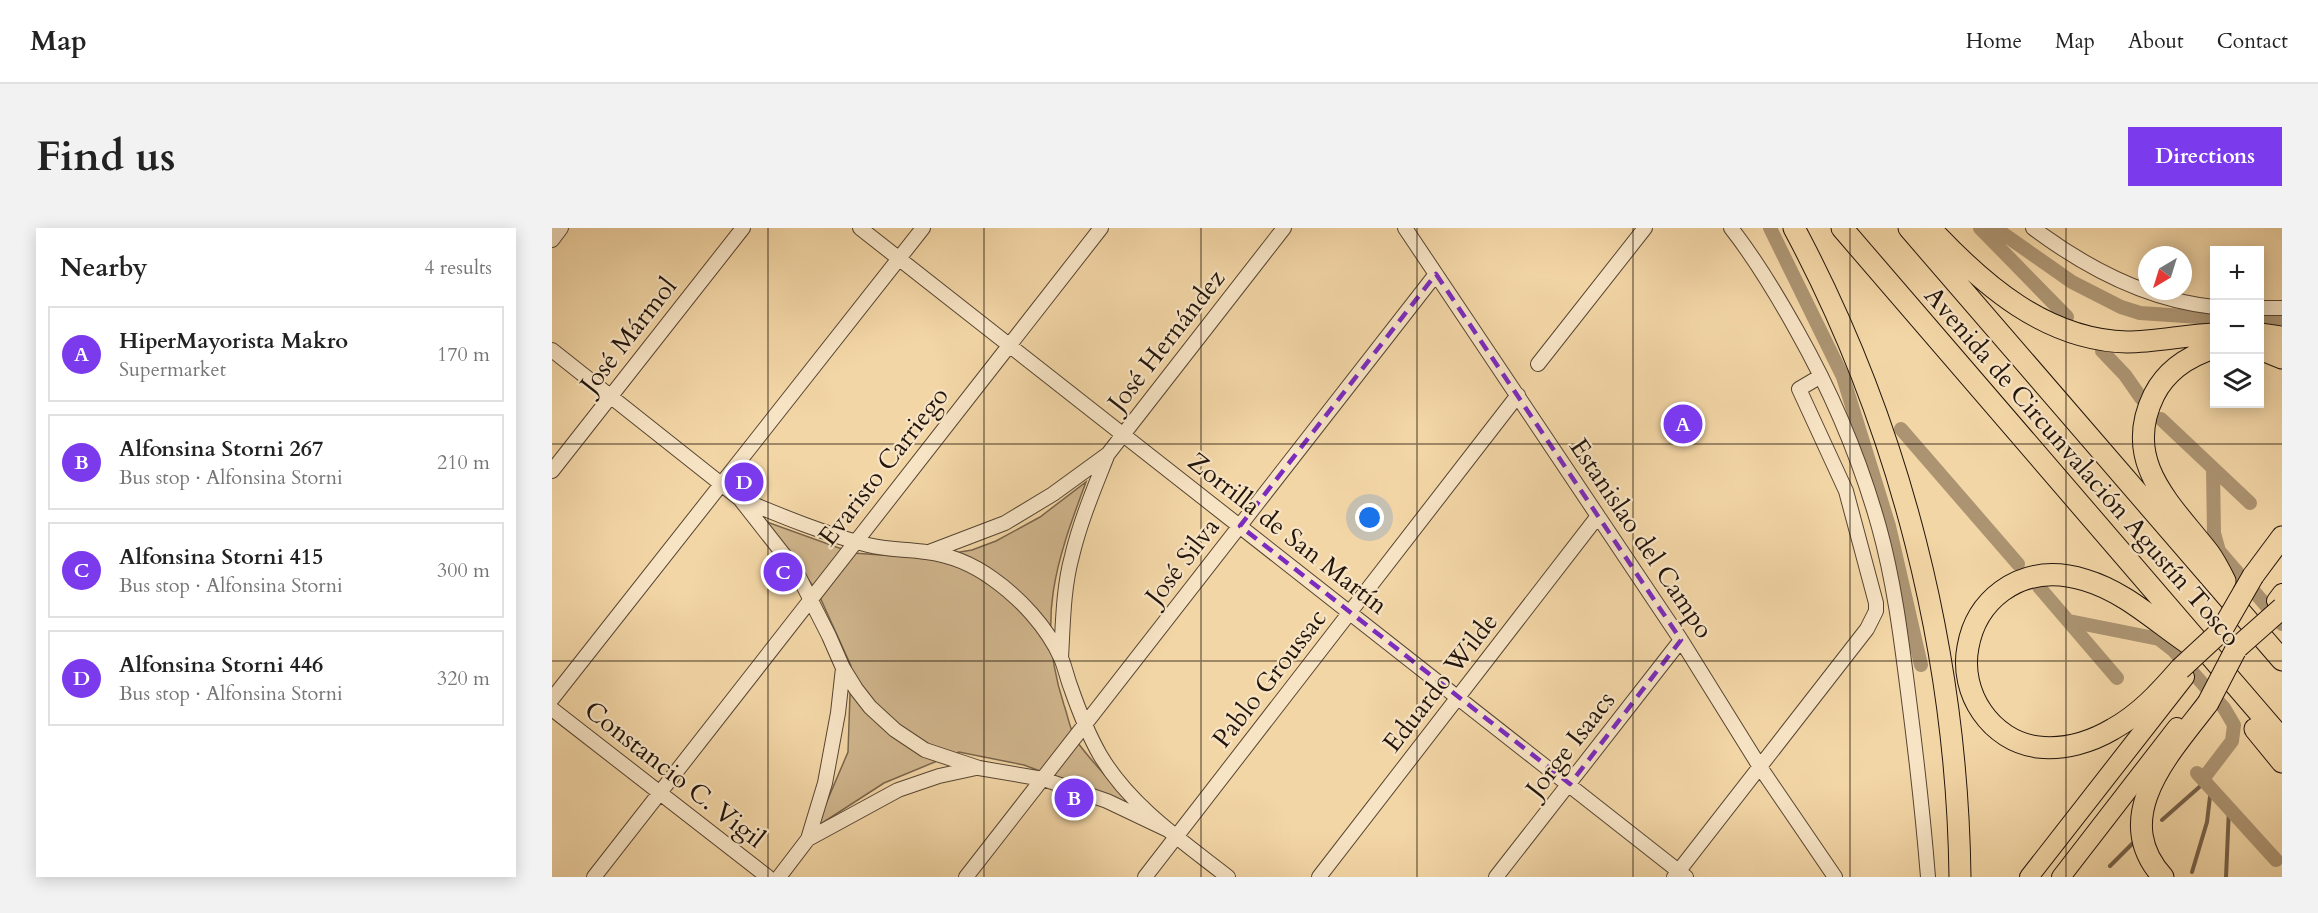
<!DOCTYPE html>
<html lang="en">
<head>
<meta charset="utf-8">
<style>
  :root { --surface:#fff; --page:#f2f2f2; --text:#222; --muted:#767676; --line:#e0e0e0; --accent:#7c3aed }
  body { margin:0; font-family:Cardo,serif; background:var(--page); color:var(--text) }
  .controls { position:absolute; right:18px; top:18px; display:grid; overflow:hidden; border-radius:0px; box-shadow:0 3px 15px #0003 }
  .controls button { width:54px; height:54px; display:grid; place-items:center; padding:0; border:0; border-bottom:2px solid var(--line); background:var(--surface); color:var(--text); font:30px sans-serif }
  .compass { position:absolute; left:1586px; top:18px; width:54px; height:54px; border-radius:50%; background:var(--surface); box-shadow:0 3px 15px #0003; rotate:218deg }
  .you { position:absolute; left:818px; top:290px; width:21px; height:21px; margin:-15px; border:4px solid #fff; border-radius:50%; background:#1a73e8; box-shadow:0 0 0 9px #1a73e833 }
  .badge { display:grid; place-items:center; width:39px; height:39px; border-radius:50%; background:var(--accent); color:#fff; font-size:20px; font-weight:700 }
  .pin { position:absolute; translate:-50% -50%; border:3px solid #fff; box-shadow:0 2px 6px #0006 }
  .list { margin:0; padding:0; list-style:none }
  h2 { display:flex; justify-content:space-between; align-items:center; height:78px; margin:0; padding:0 24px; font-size:26px }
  h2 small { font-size:20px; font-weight:400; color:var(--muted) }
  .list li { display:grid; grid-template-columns:39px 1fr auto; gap:18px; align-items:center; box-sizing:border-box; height:96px; margin:0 12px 12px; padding:0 12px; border:2px solid var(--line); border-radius:0px }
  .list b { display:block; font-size:22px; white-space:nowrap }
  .list p { margin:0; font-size:20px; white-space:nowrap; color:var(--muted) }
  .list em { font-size:20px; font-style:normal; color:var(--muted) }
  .icon { flex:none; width:33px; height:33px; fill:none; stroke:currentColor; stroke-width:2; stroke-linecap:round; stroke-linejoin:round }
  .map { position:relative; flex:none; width:1730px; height:649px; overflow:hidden; border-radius:0px }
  header { display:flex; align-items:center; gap:36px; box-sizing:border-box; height:84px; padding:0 30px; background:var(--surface); border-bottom:2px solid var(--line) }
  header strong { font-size:28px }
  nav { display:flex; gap:33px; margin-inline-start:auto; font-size:21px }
  .intro { display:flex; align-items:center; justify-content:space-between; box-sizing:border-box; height:144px; padding:0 36px }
  h1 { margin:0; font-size:42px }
  .button { padding:15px 27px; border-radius:0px; background:var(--accent); color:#fff; font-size:21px; font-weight:700 }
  main { display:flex; gap:36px; padding:0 36px }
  aside { flex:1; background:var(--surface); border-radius:0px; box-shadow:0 3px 15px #0003 }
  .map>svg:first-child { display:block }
</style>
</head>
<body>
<header>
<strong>Map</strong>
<nav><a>Home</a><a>Map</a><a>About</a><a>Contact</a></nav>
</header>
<div class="intro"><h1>Find us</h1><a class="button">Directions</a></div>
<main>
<aside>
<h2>Nearby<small>4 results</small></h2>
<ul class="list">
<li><span class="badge">A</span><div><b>HiperMayorista Makro</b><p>Supermarket</p></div><em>170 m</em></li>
<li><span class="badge">B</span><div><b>Alfonsina Storni 267</b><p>Bus stop · Alfonsina Storni</p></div><em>210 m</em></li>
<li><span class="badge">C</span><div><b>Alfonsina Storni 415</b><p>Bus stop · Alfonsina Storni</p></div><em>300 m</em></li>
<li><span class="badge">D</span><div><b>Alfonsina Storni 446</b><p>Bus stop · Alfonsina Storni</p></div><em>320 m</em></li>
</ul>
</aside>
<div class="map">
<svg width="1730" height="649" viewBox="0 0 1730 649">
  <rect width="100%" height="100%" fill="#f3d6a6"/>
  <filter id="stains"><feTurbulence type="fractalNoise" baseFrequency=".00333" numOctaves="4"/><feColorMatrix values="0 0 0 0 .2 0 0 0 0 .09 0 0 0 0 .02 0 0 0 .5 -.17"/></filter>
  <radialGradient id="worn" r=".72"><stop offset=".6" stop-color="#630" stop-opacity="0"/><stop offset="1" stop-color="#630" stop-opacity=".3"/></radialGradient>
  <path fill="#d0b58c" stroke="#7a654c" stroke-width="1.5" d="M534 254C504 334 484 392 512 477 516 488 518 502 524 512 538 533 564 558 581 578L472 537 407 524 332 555 264 599 296 524 299 438 266 365 215 294 301 325 372 330 420 322 444 313 488 289Z"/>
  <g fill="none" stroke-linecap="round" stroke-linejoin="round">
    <path stroke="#756149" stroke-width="4" d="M1610 592 1653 554
      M1558 638 1583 613
      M1640 644 1655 594 1659 560
      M1674 649 1677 580"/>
    <path stroke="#ac9472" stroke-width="14" d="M1218 0 1291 149 1337 298 1369 437
      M1428 0 1515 89
      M1443 0 1520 54 1569 79 1588 85 1662 90
      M1708 91 1730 90
      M1550 123 1573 147 1589 170
      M1609 191 1698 275
      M1349 201 1466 336
      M1661 241 1662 305 1667 323 1730 396
      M1487 359 1565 450
      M1517 393 1607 411 1621 422 1672 480 1682 497 1680 513 1651 551
      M1645 545 1724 632"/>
    <defs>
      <path id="minor" d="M308 0 1134 649
        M853 0 1129 412 1208 539 1283 649
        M1179 0C1204 32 1225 67 1245 103 1280 165 1308 231 1327 299 1342 353 1349 409 1356 464 1364 526 1371 587 1376 649
        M1481 0C1533 39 1596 72 1662 79
        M0 12 9 0
        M1708 80H1730
        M0 122 188 271 243 341 277 408 291 440 304 461 318 479 343 502 373 522 427 540 491 551 555 573 616 602
        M986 136 1093 0
        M0 243 191 0
        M191 272C232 289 273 306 316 317 335 322 355 321 374 324 398 327 422 337 441 351 468 370 495 399 509 430 513 439 515 450 519 460 527 483 536 506 548 527 578 578 630 613 676 649
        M377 324 453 295 501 266 556 226 732 0
        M509 430C511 396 511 361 520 328 528 294 542 261 555 228
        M0 471 371 0
        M0 481 216 649
        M256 611 346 562 387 548 424 540
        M42 649 549 0
        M227 649 256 611 273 555 286 485 291 440
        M414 649 884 46
        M593 649 966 167
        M767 649 1046 288
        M944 649 1129 412
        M1122 649 1315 401 1324 383V375L1294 263 1247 161 1269 148"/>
      <path id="major" d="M1724 373 1730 365
        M1477 649 1633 449
        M1509 649 1625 499"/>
      <path id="highway" d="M1242 0C1348 198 1405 424 1408 649
        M1290 0 1730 511
        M1357 0 1730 432
        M1378 0C1431 57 1494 112 1575 114 1603 114 1634 107 1662 106
        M1708 106 1730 109
        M1662 120C1637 128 1614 143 1602 167 1569 234 1619 276 1657 325 1663 333 1668 343 1673 353
        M1708 121 1730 130
        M1701 348 1730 309
        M1628 441C1608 464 1588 486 1561 501 1539 514 1512 522 1486 519 1439 513 1407 465 1416 419 1420 396 1431 377 1450 363 1475 345 1504 343 1533 352 1574 364 1605 395 1640 418
        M1703 501 1730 534
        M1611 649C1556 588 1619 524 1656 475"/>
    </defs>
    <use href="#minor" stroke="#574532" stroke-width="16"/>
    <use href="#major" stroke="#23150c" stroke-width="20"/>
    <use href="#highway" stroke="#23150c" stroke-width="23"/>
    <use href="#minor" stroke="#f7e4c5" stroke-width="14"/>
    <use href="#major" stroke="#f3d6a6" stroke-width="18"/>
    <use href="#highway" stroke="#f3d6a6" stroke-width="21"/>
    <defs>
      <path id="highway-bridge" d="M1671 400 1701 348
        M1686 419 1730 380
        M1628 441 1668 404
        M1656 475 1683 423"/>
    </defs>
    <use href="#highway-bridge" stroke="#23150c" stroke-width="23" stroke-linecap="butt"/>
    <use href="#highway-bridge" stroke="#f3d6a6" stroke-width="21"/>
  </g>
  <path fill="none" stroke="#7b2cbf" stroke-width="4.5" stroke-dasharray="12 8" stroke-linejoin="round" d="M884 46 1129 412 1018 556 688 298Z"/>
  <path fill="none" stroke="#23150c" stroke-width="1.5" stroke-opacity="0.55" d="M216 0V649M432 0V649M649 0V649M865 0V649M1081 0V649M1298 0V649M1514 0V649M0 216H1730M0 433H1730"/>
  <g text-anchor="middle" stroke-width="4.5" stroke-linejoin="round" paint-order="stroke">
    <g font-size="26" fill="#23150c" stroke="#f7e4c5">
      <text transform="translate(76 107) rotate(-52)" y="9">José Mármol</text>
      <text transform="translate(614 112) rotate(-52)" y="9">José Hernández</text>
      <text transform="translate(331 238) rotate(-52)" y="9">Evaristo Carriego</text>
      <text transform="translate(1531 238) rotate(49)" y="9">Avenida de Circunvalación Agustín Tosco</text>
      <text transform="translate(736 305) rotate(38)" y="9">Zorrilla de San Martín</text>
      <text transform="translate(1090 310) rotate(56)" y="9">Estanislao del Campo</text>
      <text transform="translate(630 333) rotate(-52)" y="9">José Silva</text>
      <text transform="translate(717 450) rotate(-52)" y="9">Pablo Groussac</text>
      <text transform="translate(888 454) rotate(-52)" y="9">Eduardo Wilde</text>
      <text transform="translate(1018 516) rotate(-52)" y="9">Jorge Isaacs</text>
      <text transform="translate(123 546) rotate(38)" y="9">Constancio C. Vigil</text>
    </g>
  </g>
  <rect width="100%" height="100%" filter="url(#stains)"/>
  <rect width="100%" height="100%" fill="url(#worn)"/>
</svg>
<div class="controls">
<button>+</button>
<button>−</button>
<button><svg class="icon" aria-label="layers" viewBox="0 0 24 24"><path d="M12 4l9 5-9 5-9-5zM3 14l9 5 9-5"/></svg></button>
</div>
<svg class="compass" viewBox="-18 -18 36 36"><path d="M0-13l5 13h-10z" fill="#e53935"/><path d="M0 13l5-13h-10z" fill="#767676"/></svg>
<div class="you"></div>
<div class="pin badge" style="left:1131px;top:196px">A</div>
<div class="pin badge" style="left:522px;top:570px">B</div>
<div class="pin badge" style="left:231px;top:344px">C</div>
<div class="pin badge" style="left:192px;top:254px">D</div>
</div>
</main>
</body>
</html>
